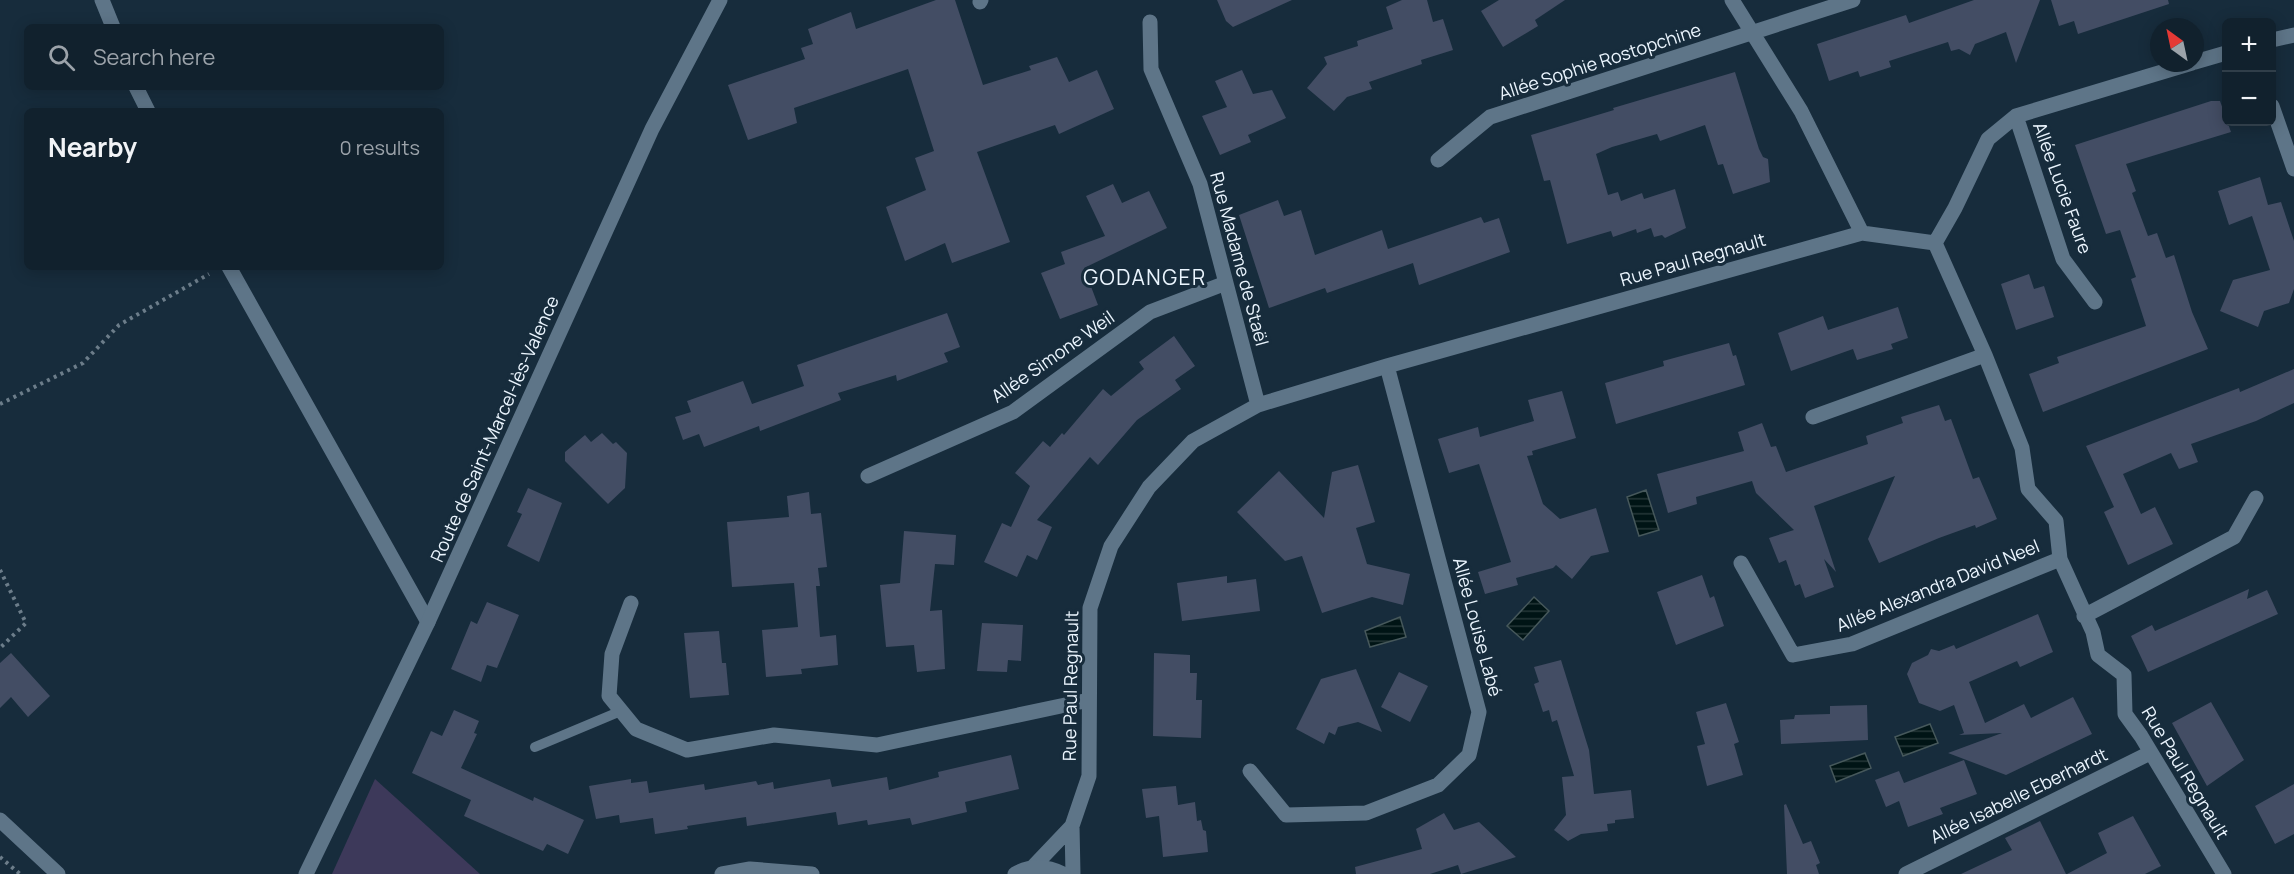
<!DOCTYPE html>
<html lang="en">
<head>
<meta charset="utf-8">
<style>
  :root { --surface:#11212d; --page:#1e2e39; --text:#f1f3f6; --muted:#9ca3aa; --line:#303e49 }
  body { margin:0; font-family:Manrope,sans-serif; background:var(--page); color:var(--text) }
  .controls { position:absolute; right:18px; top:18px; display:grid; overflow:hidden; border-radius:9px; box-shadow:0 3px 15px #0003 }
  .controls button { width:54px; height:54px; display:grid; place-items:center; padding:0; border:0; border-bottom:2px solid var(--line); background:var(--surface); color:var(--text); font:30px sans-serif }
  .compass { position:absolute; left:2150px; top:18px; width:54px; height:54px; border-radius:50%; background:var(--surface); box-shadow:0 3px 15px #0003; rotate:327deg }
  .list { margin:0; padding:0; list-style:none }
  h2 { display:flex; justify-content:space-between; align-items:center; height:78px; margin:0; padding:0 24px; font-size:26px }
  h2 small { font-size:20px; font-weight:400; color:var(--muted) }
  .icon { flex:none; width:33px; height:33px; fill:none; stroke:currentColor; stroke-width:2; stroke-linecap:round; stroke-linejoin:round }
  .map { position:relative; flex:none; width:2294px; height:874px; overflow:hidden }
  .search { position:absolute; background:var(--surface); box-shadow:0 3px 15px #0003; left:24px; top:24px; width:420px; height:66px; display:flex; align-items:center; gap:15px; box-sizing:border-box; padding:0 21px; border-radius:9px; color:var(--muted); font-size:22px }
  .panel { position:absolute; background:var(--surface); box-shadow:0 3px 15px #0003; left:24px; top:108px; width:420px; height:162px; border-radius:9px }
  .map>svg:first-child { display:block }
</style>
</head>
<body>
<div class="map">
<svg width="2294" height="874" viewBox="0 0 2294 874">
  <defs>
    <pattern id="water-rules" width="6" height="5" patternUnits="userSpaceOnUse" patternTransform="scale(1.5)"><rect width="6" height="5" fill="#001415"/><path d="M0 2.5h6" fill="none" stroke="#253738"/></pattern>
  </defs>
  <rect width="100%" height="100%" fill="#172c3c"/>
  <path fill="#3d395a" d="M375 779 480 874H332Z"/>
  <path fill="url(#water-rules)" stroke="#46585b" stroke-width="1.5" d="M1646 490 1659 530 1639 536 1627 497Z
    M1534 597 1549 611 1523 640 1507 626Z
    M1400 617 1406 637 1370 647 1365 631Z
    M1930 724 1938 743 1903 756 1895 737Z
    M1865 753 1871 768 1836 782 1830 766Z"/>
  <path fill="#434d64" d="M936 0H955L983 85 1031 70 1029 66 1057 57 1069 82 1097 70 1114 109 1059 134 1055 125 977 152 1010 242 952 263 945 243 905 261 886 207 926 190 915 158 934 151 908 69 794 108 797 123 748 140 728 85 805 59 801 48 813 44 808 29 851 12 856 29Z
    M1217 0H1292L1233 27 1226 21Z
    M1402 0H1427L1433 22 1443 19 1453 50 1421 60 1422 64 1369 82 1372 89 1347 97 1334 111 1307 88 1327 64 1324 57 1358 46 1357 41 1393 29 1386 7Z
    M1499 0H1565L1535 20 1538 26 1503 47 1481 11Z
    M1974 0H2040L2016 63 2006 32 1975 44 1970 55 1959 49 1951 51 1948 42 1889 61 1891 67 1860 77 1858 71 1829 81 1817 44 1906 15 1909 23Z
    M2051 0H2168L2169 4 2078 34 2074 21 2059 26Z
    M1242 70 1253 94 1272 90 1286 118 1248 135 1251 142 1220 155 1202 116 1227 107 1215 81Z
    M1735 72 1759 149 1763 157 1768 159 1770 182 1733 194 1723 164 1718 165 1705 125 1660 141 1657 134 1612 147 1596 154 1608 195 1618 192 1621 201 1642 193 1644 199 1675 189 1686 228 1665 238 1662 235 1654 237 1651 228 1637 233 1636 229 1613 237 1611 231 1567 244 1550 180 1544 181 1531 135 1614 110 1613 108Z
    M2211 101H2220L2231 132 2126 164 2136 191 2132 193 2148 236 2157 233 2166 258 2174 255 2192 312 2208 349 2043 412 2029 374 2059 363 2057 357 2146 326 2131 279 2136 277 2120 230 2106 234 2075 145Z
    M2260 177 2268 205 2281 202 2294 241V289L2289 303 2264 311 2258 327 2220 311 2233 280 2270 270 2252 216 2229 225 2218 191Z
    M1113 184 1122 203 1149 191 1167 228 1084 268 1098 305 1060 319 1041 273 1065 264 1061 252 1105 236 1086 196Z
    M1278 200 1284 216 1301 210 1315 255 1382 230 1388 249 1481 217 1484 223 1499 218 1510 252 1419 285 1413 263 1327 293 1325 288 1269 308 1239 215Z
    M2029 274 2034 289 2044 286 2054 317 2016 330 2001 284Z
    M1898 307 1908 338 1891 344 1893 349 1857 360 1853 349 1791 371 1778 333 1823 316 1828 330Z
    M947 313 960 347 944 353 948 362 897 381 896 375 838 393 841 400 760 431 759 426 704 447 699 434 683 440 675 417 691 412 687 401 743 381 752 404 804 386 797 365Z
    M1174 336 1195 366 1175 380 1181 389 1137 420 1098 465 1090 457 1037 520 1052 527 1037 560 1027 555 1017 577 984 562 1002 523 1011 527 1030 486 1015 473 1043 441 1050 447 1062 433 1064 435 1103 389 1111 396 1144 369 1139 362Z
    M1729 343 1733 356 1736 355 1745 385 1616 424 1605 383 1664 366 1663 361Z
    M2294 369V403L2256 421 2191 444 2198 462 2179 469 2171 453 2123 474 2141 514 2155 507 2173 544 2128 565 2104 512 2114 507 2086 446 2239 388 2240 392Z
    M1562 391 1576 438 1532 451 1533 455 1527 456 1543 504 1560 519 1596 508 1609 552 1591 556 1572 579 1556 565 1553 568 1516 578 1518 585 1485 594 1478 572 1511 562 1479 464 1449 473 1438 439 1478 427 1480 437 1534 421 1528 400Z
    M1939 405 1945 421 1951 419 1973 479 1979 477 1997 519 1976 528 1975 525 1939 538 1879 563 1868 539 1895 476 1814 506 1836 572 1824 559 1834 587 1805 598 1800 584 1795 586 1786 560 1779 563 1769 538 1794 530 1756 493 1752 481 1696 497 1697 504 1668 513 1657 474 1744 451 1738 432 1762 423 1771 447 1776 446 1786 472 1868 444 1866 436 1903 423 1901 417Z
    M602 433 613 444 616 442 627 453 625 488 608 504 565 461V452L585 435 591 442Z
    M1358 465 1375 522 1356 528 1367 564 1410 574 1403 605 1372 597 1322 613 1302 556 1285 561 1237 512 1279 471 1324 518 1332 472Z
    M528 488 562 503 539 562 507 546 522 514 517 512Z
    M809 492 811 514 821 513 827 567 818 568 820 586H816L820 637 836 635 838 665 801 669 802 674 766 677 762 630 798 627 794 583 732 587 727 522 789 517 787 496Z
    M904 531 956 535 954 565 935 564 930 611 942 610 945 669 917 672 914 645 886 647 880 585 900 583Z
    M1702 575 1710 598 1714 596 1724 626 1676 645 1657 592Z
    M1227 576V583L1256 579 1260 611 1182 621 1177 583Z
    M2249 589 2247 599 2267 590 2278 614 2148 672 2131 636 2152 625 2155 631Z
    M487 602 519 615 497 668 487 665 481 682 451 669 471 621 477 624Z
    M2038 614 2053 652 2020 667 2017 661 1969 682 1985 723 2024 704 2031 718 2073 697 2092 734 2006 775 1948 753 2002 733 1959 735 1964 733 1954 705 1940 711 1919 703 1907 674 1912 663 1928 655 1931 649 1939 651 1954 645 1956 649Z
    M982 623 1023 625 1021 661 1008 660 1007 672 977 671Z
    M719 631 722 663H726L729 695 690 698 684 633Z
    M11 653 50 696 28 717 11 697 0 708V663Z
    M1154 653 1190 655V673H1197L1196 700H1202L1201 738 1153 736Z
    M1561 660 1589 750 1594 794 1631 790 1634 818 1615 820V823L1607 824 1608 831 1581 834 1568 841 1554 830 1566 815 1562 777 1574 776 1557 720 1552 722 1549 710 1543 712 1534 684 1539 682 1534 667Z
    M1356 669 1382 732 1358 722 1338 727 1335 735 1329 732 1324 744 1296 729 1321 679Z
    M1399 672 1428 686 1410 722 1381 707Z
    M2211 702 2244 760 2207 786 2172 723Z
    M1726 703 1739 742 1734 744 1743 775 1707 786 1697 746 1705 744 1696 712Z
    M1867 705 1868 740 1781 744 1780 720 1794 719 1795 715 1830 714V706Z
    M454 710 479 721 474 733 477 734 461 768 533 801 534 797 584 820 568 854 547 844 543 851 464 816 471 800 412 773 431 731 442 736Z
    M1011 755 1019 789 965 802 967 812 912 825 910 818 868 825 867 820 838 825 836 812 747 826 746 817 687 826 688 829 655 834 653 818 620 823 619 815 596 819 589 786 631 779V783L647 781 649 793 704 784 705 790 756 781 758 785 773 782 774 789 830 779 832 787 887 777 889 790 939 777 938 772Z
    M1964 760 1977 794 1940 808 1943 814 1908 827 1899 801 1886 807 1875 780 1899 771 1904 783Z
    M2294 784V834L2275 844 2255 806Z
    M1176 786 1178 805 1195 802 1197 821 1201 820 1203 830 1206 831 1208 852 1163 857 1159 816 1146 818 1142 789Z
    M1786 804 1803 844 1811 841 1820 863 1816 865 1819 874H1787L1784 805Z
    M1444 813 1454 830 1479 822 1516 857 1461 874 1458 865 1430 874H1356L1355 867 1422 849 1416 829Z
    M2133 816 2161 866 2145 874H2067L2107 853 2098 833Z
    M2040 821 2066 874H1961L2012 850 2005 838Z"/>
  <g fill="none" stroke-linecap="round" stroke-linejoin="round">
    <path stroke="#6c7d8a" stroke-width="4" stroke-dasharray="3 4.5" stroke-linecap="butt" d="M0 404 83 363 119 325 209 274
      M0 570 26 623 0 648
      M0 857 20 874"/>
    <path stroke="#5e7588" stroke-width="10" d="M535 747 621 711"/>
    <path stroke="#5e7588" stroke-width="15" d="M102 0 113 27
      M1732 0 1801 111 1862 233
      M980 2 981 0
      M1150 22 1151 69 1200 184 1258 405
      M2272 40 2294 35
      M2195 62 2226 53
      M136 87 148 111
      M2272 106 2294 169
      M2016 116 2063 259 2095 302
      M1438 160 1490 117 1853 0
      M1935 243 1985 355 2022 448 2028 489 2056 521 2060 559 2093 632 2098 655 2124 675 2125 714 2141 736 2224 874
      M1935 243 1955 208 1988 139 2016 116 2192 63
      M229 267 428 622
      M1813 417 1985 355
      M868 476 1013 412 1150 312 1226 283
      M1741 563 1793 655 1852 644 2060 559
      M631 603 612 654 609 696 636 729 687 750 774 735 877 745 1089 700
      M2084 616 2234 537 2256 498
      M1250 771 1286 815 1366 813 1438 785 1469 755 1479 712 1387 366
      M1033 867 1072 826
      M1073 874 1072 826 1089 776 1090 608 1111 546 1149 487 1193 441 1258 405 1387 366 1862 233 1935 243
      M1906 874 2150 753"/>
    <path stroke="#5e7588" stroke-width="15" d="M0 820 58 874
      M306 874 428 622 652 129 720 0
      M722 874 750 869 812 874
      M1015 874C1031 865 1047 866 1063 874"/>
  </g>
  <g text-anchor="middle" stroke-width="6" stroke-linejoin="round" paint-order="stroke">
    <g font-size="18" fill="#ebf5fe" stroke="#172c3c">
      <text transform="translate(1600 62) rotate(-18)" y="6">Allée Sophie Rostopchine</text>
      <text transform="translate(2062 188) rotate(70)" y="6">Allée Lucie Faure</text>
      <text transform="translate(1239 259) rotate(75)" y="6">Rue Madame de Staël</text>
      <text transform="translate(1693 260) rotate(-16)" y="6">Rue Paul Regnault</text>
      <text transform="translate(1053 357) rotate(-35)" y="6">Allée Simone Weil</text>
      <text transform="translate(495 429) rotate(-66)" y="6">Route de Saint-Marcel-lès-Valence</text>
      <text transform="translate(1938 586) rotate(-22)" y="6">Allée Alexandra David Neel</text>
      <text transform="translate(1477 627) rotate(75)" y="6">Allée Louise Labé</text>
      <text transform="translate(1071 686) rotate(-89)" y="6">Rue Paul Regnault</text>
      <text transform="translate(2185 773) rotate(59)" y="6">Rue Paul Regnault</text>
      <text transform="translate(2019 796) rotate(-26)" y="6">Allée Isabelle Eberhardt</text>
    </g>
    <g font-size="21" letter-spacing="1.5" fill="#ebf5fe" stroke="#172c3c">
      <text x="1145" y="285">GODANGER</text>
    </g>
  </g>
</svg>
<div class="controls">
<button>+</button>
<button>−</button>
</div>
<svg class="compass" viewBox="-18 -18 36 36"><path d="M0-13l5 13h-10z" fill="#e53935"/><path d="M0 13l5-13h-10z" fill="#9ca3aa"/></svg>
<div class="search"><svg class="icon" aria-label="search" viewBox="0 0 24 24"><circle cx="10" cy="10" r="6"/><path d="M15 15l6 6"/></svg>Search here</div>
<section class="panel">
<h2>Nearby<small>0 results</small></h2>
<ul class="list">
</ul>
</section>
</div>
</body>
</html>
